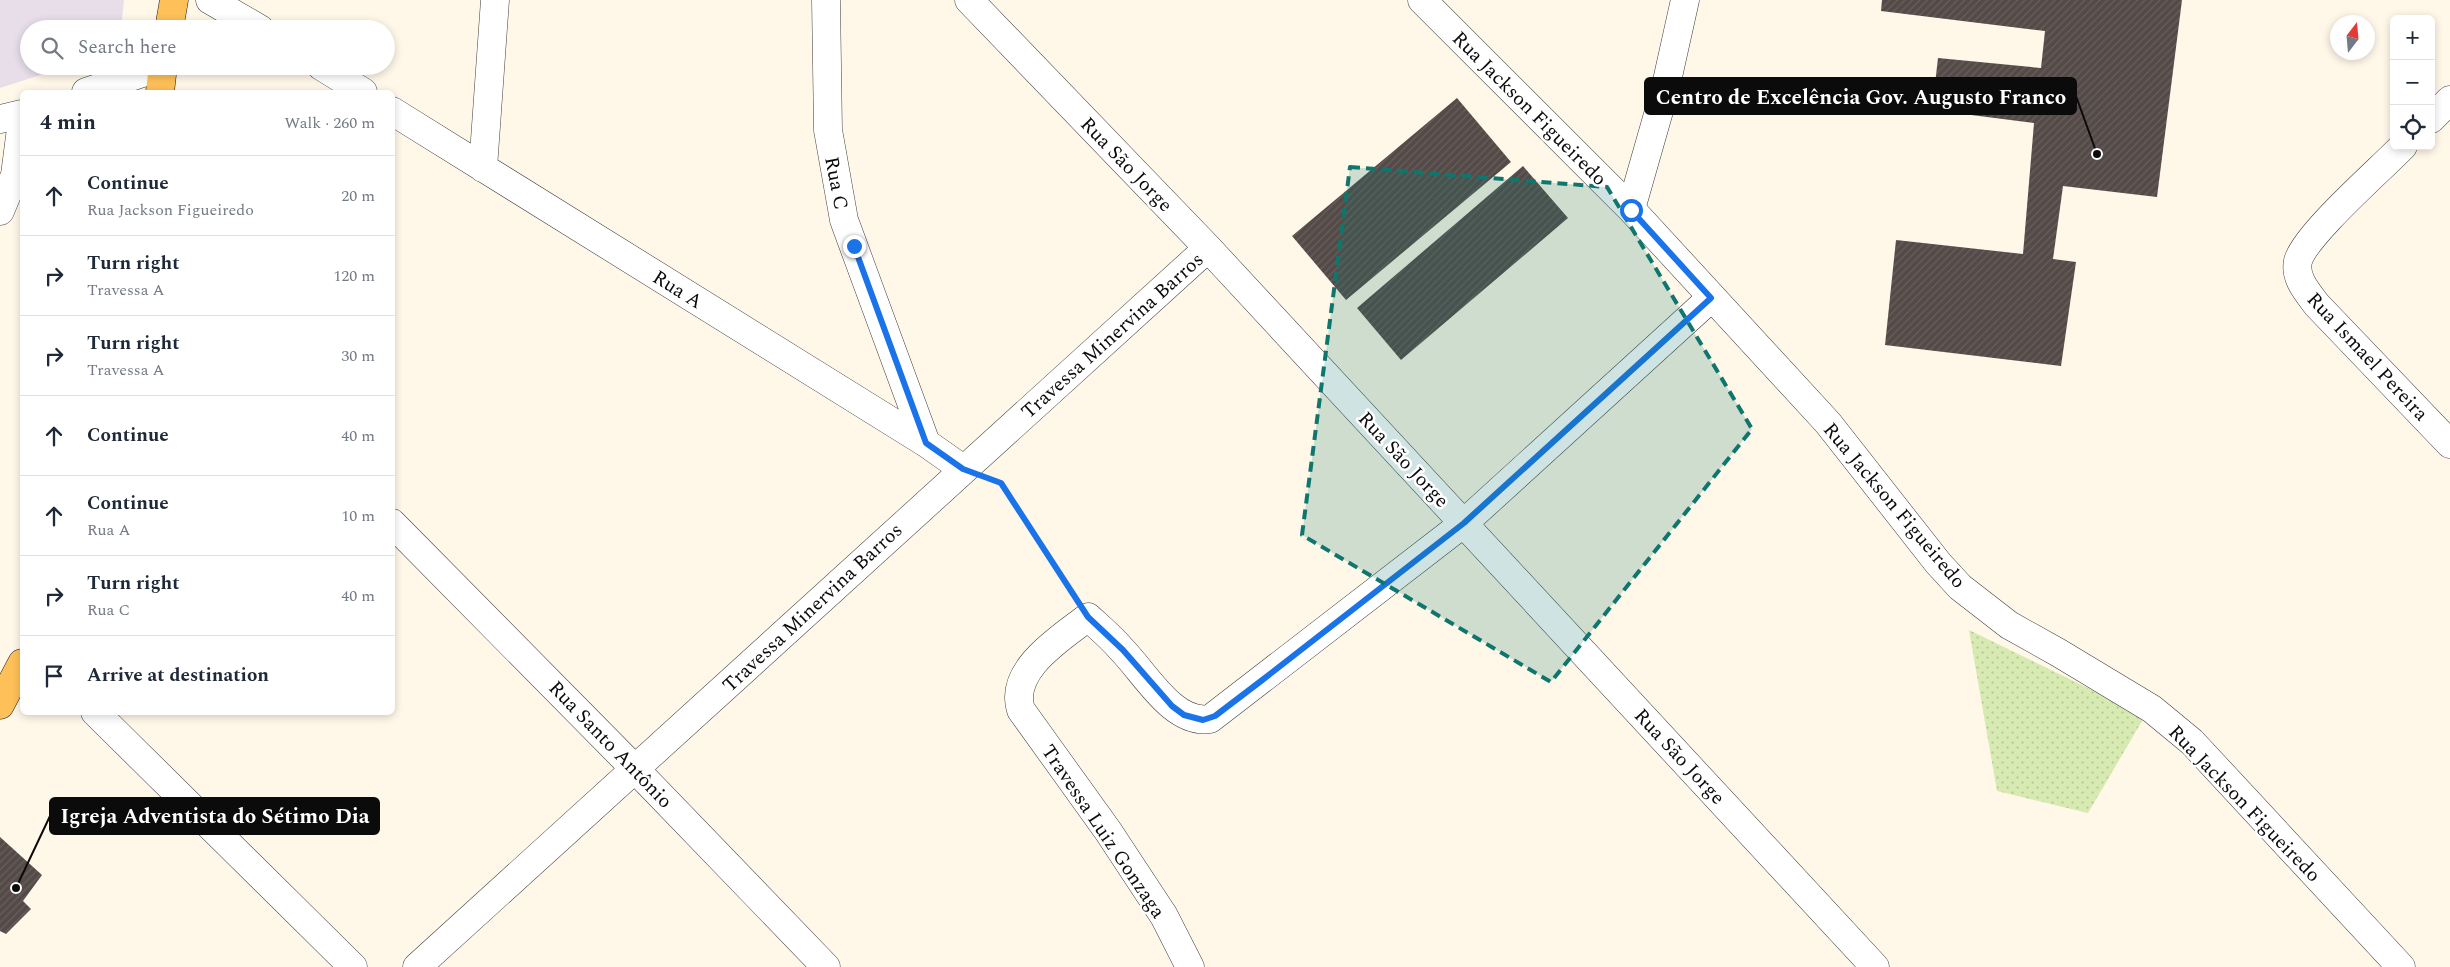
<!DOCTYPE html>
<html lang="en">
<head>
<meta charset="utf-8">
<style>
  :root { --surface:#fff; --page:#f2f2f3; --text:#1f2937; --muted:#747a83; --line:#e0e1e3 }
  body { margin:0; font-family:Spectral,serif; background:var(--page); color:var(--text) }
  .controls { position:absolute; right:15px; top:15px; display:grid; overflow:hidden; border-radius:8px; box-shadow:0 2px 8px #0003 }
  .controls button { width:45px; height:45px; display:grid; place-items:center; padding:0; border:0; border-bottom:1px solid var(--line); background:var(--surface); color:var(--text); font:25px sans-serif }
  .compass { position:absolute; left:2330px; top:15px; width:45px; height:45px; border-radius:50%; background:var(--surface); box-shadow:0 2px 8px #0003; rotate:16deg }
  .stop { position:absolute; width:15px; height:15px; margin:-11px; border:4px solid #1a73e8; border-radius:50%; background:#fff }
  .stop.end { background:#1a73e8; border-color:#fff; box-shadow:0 1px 5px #0008 }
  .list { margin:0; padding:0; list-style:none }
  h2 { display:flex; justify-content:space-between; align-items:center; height:65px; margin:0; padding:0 20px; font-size:21px }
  h2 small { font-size:16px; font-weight:400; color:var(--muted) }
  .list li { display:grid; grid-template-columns:32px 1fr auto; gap:15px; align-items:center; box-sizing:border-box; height:80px; padding:0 20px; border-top:1px solid var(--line) }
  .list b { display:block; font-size:19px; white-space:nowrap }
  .list p { margin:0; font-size:16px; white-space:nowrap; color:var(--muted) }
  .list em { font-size:16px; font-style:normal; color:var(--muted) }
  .icon { flex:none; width:28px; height:28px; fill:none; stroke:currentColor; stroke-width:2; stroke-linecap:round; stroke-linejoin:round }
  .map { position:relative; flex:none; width:2450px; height:967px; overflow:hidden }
  .search { position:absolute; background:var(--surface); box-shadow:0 2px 8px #0003; left:20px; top:20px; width:375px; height:55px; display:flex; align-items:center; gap:12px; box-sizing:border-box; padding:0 18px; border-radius:28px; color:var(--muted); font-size:19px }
  .panel { position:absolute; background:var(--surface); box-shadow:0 2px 8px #0003; left:20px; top:90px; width:375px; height:625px; border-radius:8px }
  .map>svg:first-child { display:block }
</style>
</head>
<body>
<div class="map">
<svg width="2450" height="967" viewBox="0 0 2450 967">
  <defs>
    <pattern id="park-dots" width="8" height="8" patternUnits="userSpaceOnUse" patternTransform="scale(1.25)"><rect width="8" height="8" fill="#d6eab1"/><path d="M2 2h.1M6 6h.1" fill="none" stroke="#b6c797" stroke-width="1.8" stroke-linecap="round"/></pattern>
    <pattern id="building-hatch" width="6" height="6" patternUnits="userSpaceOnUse" patternTransform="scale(1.25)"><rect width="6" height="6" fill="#544a47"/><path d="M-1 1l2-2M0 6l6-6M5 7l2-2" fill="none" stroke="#68605d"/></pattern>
  </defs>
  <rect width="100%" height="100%" fill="#fff7e8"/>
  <path fill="#e7deea" d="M0 0H124L121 29H29V66H68L0 88Z"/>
  <path fill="url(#park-dots)" d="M1969 630 2145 716 2088 813 1997 791Z"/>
  <path fill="url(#building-hatch)" d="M1882 0H2182L2157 197 2063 186 2053 259 2076 262 2061 366 1885 345 1896 240 2023 254 2034 123 1932 110 1938 58 2041 68 2045 31 1881 11Z
    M1457 98 1511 162 1346 300 1292 236Z
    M1523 166 1568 218 1401 360 1357 308Z
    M0 837 42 875 23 901 31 909 6 934 0 931Z"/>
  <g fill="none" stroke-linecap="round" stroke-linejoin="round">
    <defs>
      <path id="minor" d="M210 0 260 29
        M826 0 828 130 844 220 926 443
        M969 0 1208 248 1875 967
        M1422 0 1631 209 1828 423 1938 563 1960 587 2009 625 2059 653 2152 709 2192 742 2401 967
        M321 66 363 92
        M86 92 163 66
        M392 111 926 443 963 469
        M0 119 22 114
        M2431 119 2450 100
        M2403 146C2381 169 2305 235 2298 261 2294 278 2308 293 2317 305L2450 444
        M483 168 495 0
        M1631 209 1665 90 1685 0
        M0 211 15 175 22 121
        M392 523 635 769 826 967
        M95 712 353 967
        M417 967 1208 248
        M1190 967 1164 916 1108 831 1021 710C1008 670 1061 638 1088 617 1100 628 1112 638 1122 650 1145 673 1173 725 1210 719L1464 523 1711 298"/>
      <path id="primary" d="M169 29 174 0
        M160 92 163 66
        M0 705 22 663"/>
    </defs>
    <use href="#minor" stroke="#3e3e3e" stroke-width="29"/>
    <use href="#primary" stroke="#1c1c1c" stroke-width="29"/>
    <path stroke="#2d2d2d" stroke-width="3" stroke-dasharray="5 2.5" stroke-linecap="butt" d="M1000 482 1070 590"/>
    <use href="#minor" stroke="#fff" stroke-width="28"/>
    <use href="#primary" stroke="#fec059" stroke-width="28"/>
  </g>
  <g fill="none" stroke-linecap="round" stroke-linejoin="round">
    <path stroke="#1a73e8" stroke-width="6" d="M854 246 926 443 963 469 1001 483 1088 617 1123 650 1172 706 1184 715 1203 720 1215 716 1261 681 1464 523 1711 298 1631 210"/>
  </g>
  <path fill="#0f766e" fill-opacity="0.2" stroke="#0f766e" stroke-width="4" stroke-dasharray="10 6" stroke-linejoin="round" d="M1350 167 1607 187 1752 429 1551 682 1302 535Z"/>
  <g text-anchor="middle" stroke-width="5" stroke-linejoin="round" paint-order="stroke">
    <g font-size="20" fill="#0b0b0b" stroke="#fff">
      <text transform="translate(1530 108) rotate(45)" y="7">Rua Jackson Figueiredo</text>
      <text transform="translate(1127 164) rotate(46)" y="7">Rua São Jorge</text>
      <text transform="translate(837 183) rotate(79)" y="7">Rua C</text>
      <text transform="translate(678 289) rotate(32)" y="7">Rua A</text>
      <text transform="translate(1112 335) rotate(-42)" y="7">Travessa Minervina Barros</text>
      <text transform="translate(2368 356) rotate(47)" y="7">Rua Ismael Pereira</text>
      <text transform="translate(1404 459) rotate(47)" y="7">Rua São Jorge</text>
      <text transform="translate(1895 505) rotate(50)" y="7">Rua Jackson Figueiredo</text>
      <text transform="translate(812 607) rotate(-43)" y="7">Travessa Minervina Barros</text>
      <text transform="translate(611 744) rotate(46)" y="7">Rua Santo Antônio</text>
      <text transform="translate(1680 756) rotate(47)" y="7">Rua São Jorge</text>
      <text transform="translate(2245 803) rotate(46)" y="7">Rua Jackson Figueiredo</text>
      <text transform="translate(1104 831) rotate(56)" y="7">Travessa Luiz Gonzaga</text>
    </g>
  </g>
  <path fill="none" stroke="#0b0b0b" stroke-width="2" d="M2097 154L2076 96M16 888L50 816"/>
  <g fill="#0b0b0b" stroke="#fff" stroke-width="2">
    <circle cx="2097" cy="154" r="5"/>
    <circle cx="16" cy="888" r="5"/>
  </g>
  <g fill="#0b0b0b" stroke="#0b0b0b" stroke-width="2">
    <rect x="1645" y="78" width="431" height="36" rx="5"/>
    <rect x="50" y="798" width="329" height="36" rx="5"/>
  </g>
  <g font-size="21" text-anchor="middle" font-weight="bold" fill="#fff">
    <text x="1861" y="104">Centro de Excelência Gov. Augusto Franco</text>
    <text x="215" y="823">Igreja Adventista do Sétimo Dia</text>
  </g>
</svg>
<div class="controls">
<button>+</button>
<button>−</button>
<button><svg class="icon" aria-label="locate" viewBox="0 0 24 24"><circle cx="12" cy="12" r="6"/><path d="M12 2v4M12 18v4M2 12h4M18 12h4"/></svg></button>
</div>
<svg class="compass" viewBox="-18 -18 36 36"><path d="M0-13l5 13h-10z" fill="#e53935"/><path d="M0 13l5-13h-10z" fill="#747a83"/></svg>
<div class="stop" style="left:1631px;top:210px"></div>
<div class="stop end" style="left:854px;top:246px"></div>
<div class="search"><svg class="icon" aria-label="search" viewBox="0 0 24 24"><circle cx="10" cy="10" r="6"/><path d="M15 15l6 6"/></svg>Search here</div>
<section class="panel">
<h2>4 min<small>Walk · 260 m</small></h2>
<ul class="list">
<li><svg class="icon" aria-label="ahead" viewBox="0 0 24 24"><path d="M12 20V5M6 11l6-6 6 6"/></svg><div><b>Continue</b><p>Rua Jackson Figueiredo</p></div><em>20 m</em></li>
<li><svg class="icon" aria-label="right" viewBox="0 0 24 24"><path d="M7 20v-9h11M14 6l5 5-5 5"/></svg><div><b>Turn right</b><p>Travessa A</p></div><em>120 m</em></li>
<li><svg class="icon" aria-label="right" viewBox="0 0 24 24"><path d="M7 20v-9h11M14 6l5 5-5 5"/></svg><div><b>Turn right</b><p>Travessa A</p></div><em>30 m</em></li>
<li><svg class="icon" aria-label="ahead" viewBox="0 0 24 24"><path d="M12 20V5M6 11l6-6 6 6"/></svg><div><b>Continue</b></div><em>40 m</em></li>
<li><svg class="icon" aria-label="ahead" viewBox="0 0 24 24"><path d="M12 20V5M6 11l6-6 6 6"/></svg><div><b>Continue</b><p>Rua A</p></div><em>10 m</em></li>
<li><svg class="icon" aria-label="right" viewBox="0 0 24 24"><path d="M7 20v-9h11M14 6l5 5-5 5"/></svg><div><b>Turn right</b><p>Rua C</p></div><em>40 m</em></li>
<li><svg class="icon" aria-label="arrive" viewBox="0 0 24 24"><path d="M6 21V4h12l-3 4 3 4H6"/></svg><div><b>Arrive at destination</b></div></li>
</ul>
</section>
</div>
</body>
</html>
